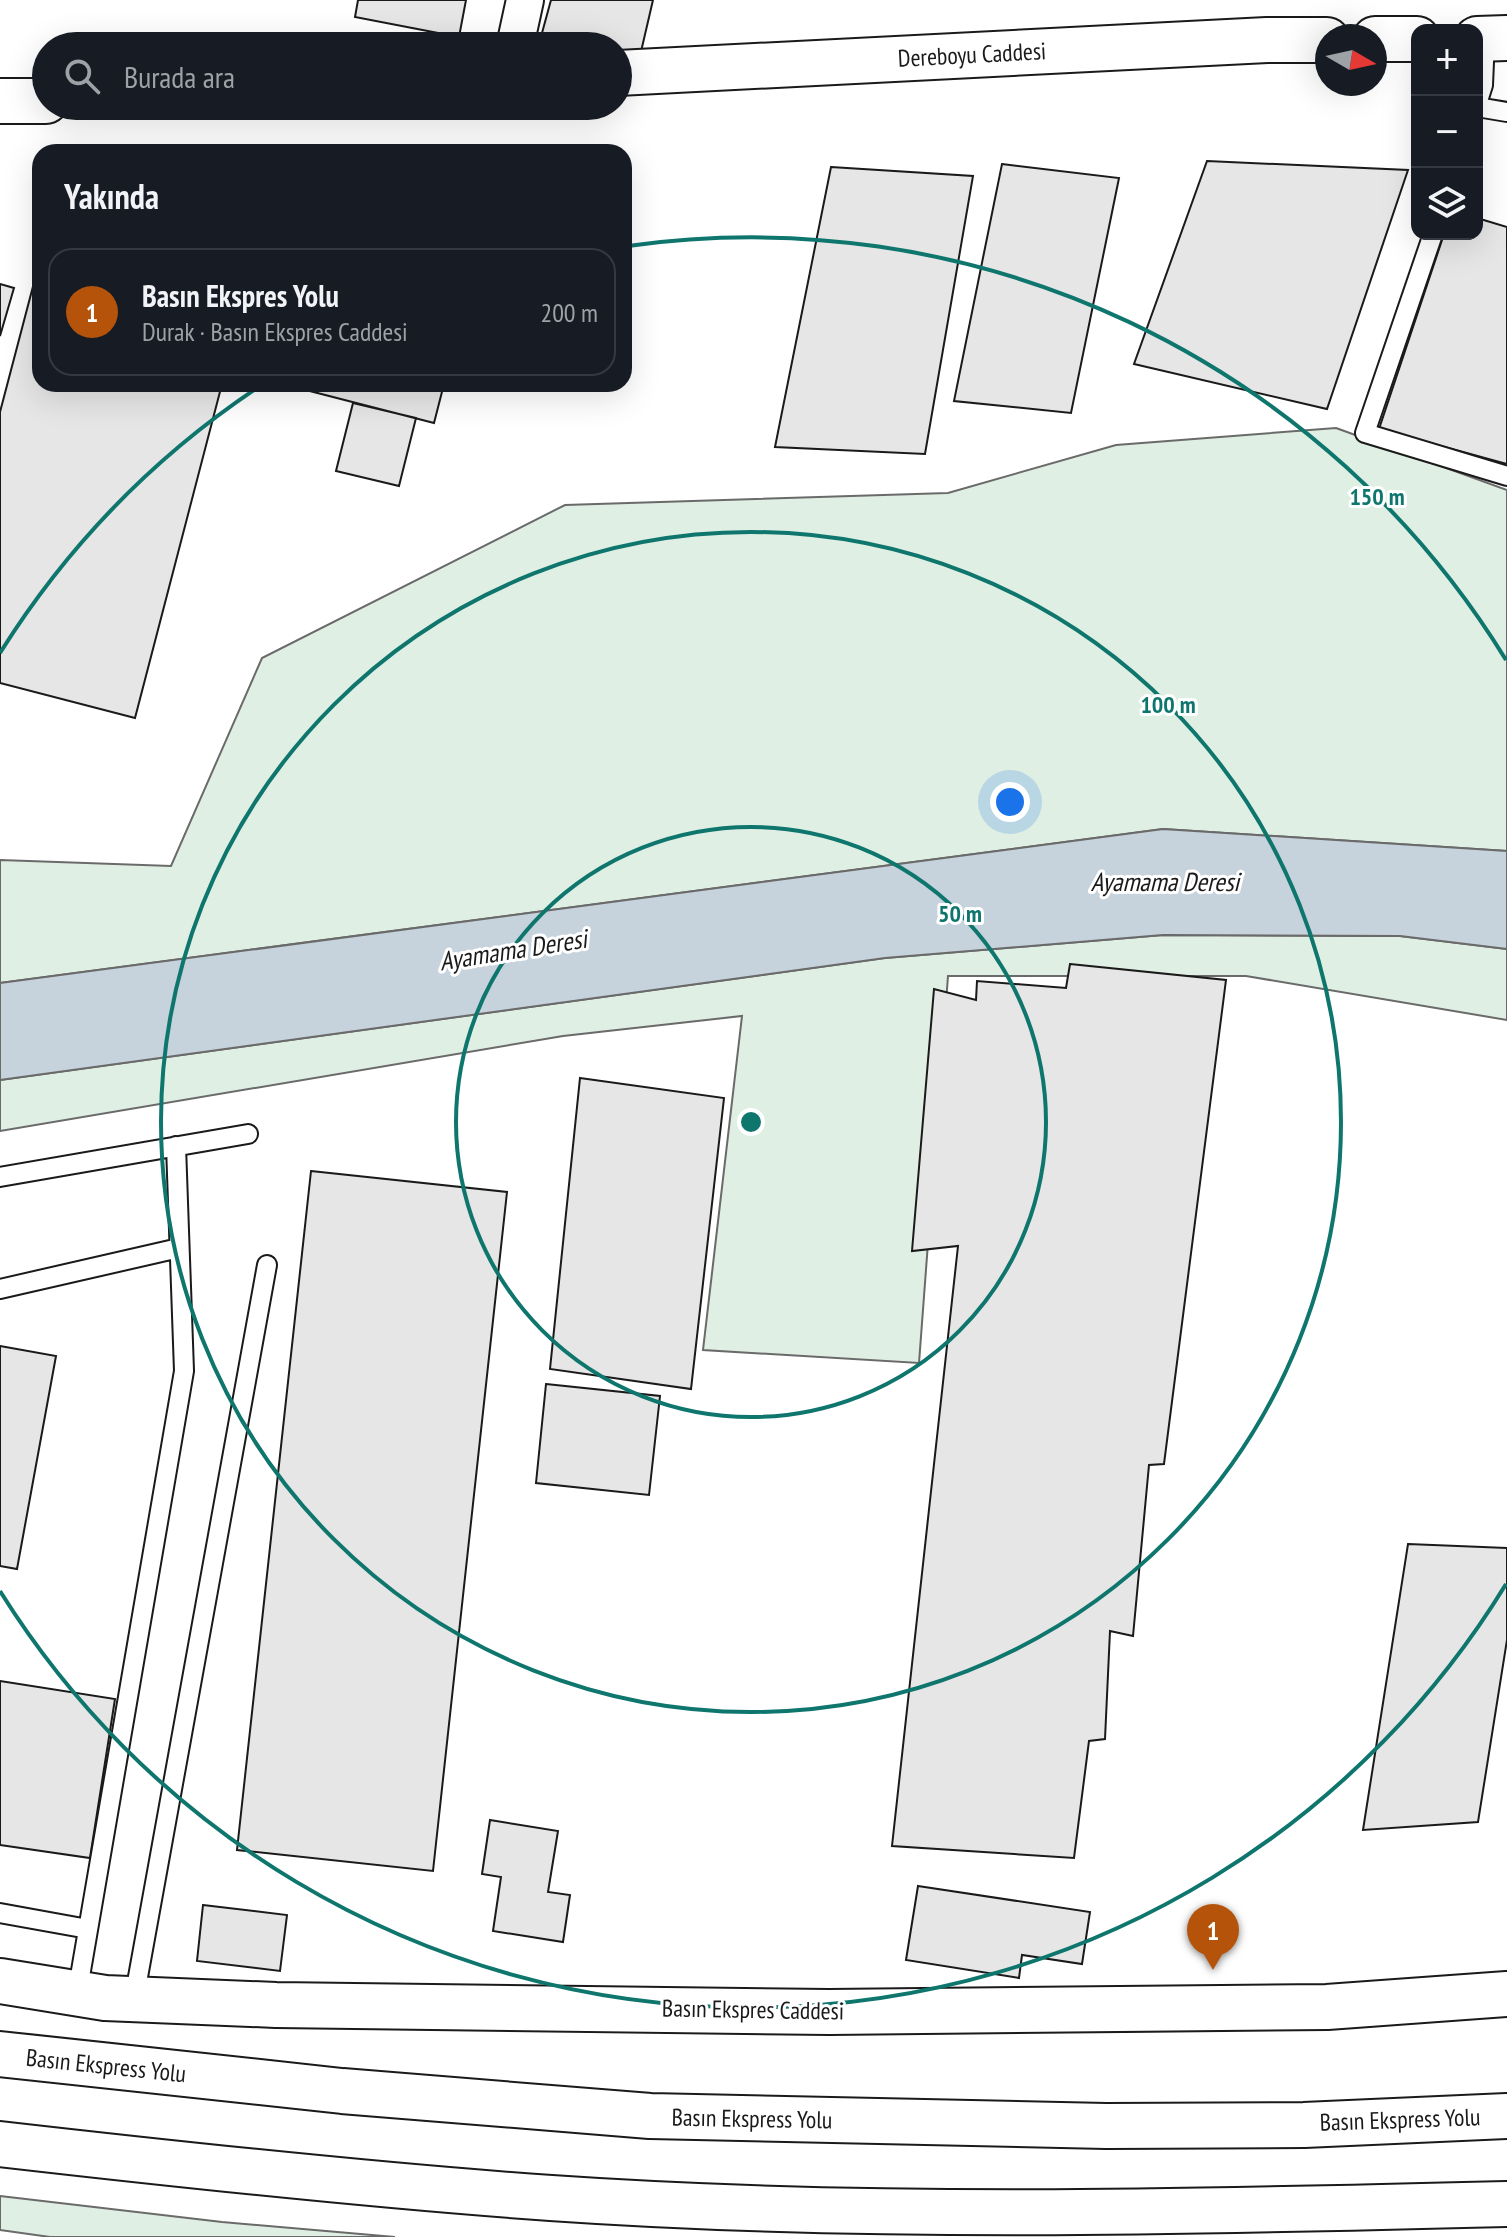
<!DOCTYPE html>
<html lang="tr">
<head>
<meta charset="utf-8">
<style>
  :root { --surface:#171b24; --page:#20242c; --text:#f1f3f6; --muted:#9ea1a6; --line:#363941; --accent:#b45309 }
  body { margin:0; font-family:"PT Sans Narrow",sans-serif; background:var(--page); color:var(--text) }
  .controls { position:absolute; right:24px; top:24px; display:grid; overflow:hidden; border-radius:16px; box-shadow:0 8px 32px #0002 }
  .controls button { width:72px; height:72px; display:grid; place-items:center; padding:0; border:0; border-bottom:2px solid var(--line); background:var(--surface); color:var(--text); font:40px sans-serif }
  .compass { position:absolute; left:1315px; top:24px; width:72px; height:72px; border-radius:50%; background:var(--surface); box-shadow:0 8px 32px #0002; rotate:99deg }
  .you { position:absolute; left:1010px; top:802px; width:28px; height:28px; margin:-20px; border:6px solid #fff; border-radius:50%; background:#1a73e8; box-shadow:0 0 0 12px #1a73e833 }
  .badge { display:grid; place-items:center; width:52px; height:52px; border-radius:50%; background:var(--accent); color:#fff; font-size:26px; font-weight:700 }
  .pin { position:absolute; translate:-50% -66px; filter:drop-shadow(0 2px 4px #0008) }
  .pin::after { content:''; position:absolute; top:42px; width:28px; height:24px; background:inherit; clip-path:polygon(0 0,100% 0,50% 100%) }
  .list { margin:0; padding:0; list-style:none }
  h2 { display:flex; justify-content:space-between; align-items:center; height:104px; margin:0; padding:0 32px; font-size:34px }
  h2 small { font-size:26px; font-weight:400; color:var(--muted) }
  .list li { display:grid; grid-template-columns:52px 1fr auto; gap:24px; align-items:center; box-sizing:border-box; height:128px; margin:0 16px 16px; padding:0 16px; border:2px solid var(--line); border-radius:24px }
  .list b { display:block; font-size:30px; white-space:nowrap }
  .list p { margin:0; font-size:26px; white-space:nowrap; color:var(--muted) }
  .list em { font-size:26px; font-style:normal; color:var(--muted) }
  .icon { flex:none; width:44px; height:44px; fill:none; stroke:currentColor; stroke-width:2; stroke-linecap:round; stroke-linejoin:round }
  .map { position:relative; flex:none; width:1507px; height:2237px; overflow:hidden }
  .search { position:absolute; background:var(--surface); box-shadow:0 8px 32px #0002; left:32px; top:32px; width:600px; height:88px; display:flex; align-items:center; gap:20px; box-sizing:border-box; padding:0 28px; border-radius:44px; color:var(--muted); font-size:30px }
  .panel { position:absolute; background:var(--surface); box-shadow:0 8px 32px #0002; left:32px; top:144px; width:600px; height:248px; border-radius:24px }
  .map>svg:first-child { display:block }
</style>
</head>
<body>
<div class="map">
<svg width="1507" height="2237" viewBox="0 0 1507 2237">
  <rect width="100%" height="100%" fill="#fff"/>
  <path fill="#e0efe3" stroke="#6a6a6a" stroke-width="2" d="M1336 428 1507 490V851L1163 829 0 983V860L171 866 262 658 565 505 948 493 1116 445Z
    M1163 935 1400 936 1507 949V1020L1246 976H948L919 1363 703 1350 742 1016 563 1036 0 1131V1080L885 958Z
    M0 2196 222 2222 395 2237H50L0 2230Z"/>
  <path fill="#c6d2dc" stroke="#6a6a6a" stroke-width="2" d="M1163 829 1507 851V949L1400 936 1163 935 885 958 0 1080V983Z"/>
  <path fill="#e6e6e6" stroke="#1a1a1a" stroke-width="2" d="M358 0H466L459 37 355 17Z
    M551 0H653L640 56 618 51V46H599L542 33Z
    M1207 161 1408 170 1327 409 1134 364Z
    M1002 164 1119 178 1071 413 954 401Z
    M831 167 973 176 925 454 775 447Z
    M1477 218 1507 227V464L1379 429 1444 234H1477Z
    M36 275 40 277V384H222L135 718 0 683V412Z
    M0 284 14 288 0 336Z
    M299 384H444L434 423 298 388Z
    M353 403 416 418 399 486 336 471Z
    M1070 964 1226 980 1164 1464 1149 1465 1133 1636 1110 1631 1105 1739 1089 1741 1074 1858 892 1846 958 1246 912 1251 934 989 976 1000 977 981 1066 988Z
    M580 1078 724 1098 691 1389 550 1369Z
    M311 1171 507 1192 433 1871 237 1850Z
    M0 1346 56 1356 17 1569 0 1566Z
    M546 1384 660 1396 649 1495 536 1483Z
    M1408 1544 1507 1548V1640L1478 1822 1363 1830Z
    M0 1681 115 1699 90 1858 0 1845Z
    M490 1820 558 1831 548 1892 570 1895 563 1942 493 1931 501 1877 482 1874Z
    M918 1886 1090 1912 1082 1964 1022 1955 1019 1978 906 1960Z
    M203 1905 287 1915 280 1971 197 1961Z"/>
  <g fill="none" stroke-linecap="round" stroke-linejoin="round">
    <defs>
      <path id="lane" d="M1477 104 1483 85 1485 38
        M1477 107 1507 112
        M1433 234 1365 433 1507 476
        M0 1177 248 1134
        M0 1289 179 1248
        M0 1913 88 1929
        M77 1994 184 1371 176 1146
        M134 1999 267 1265"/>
      <path id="street" d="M515 46 525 0"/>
      <path id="secondary" d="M1375 39H1417
        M1477 39 1507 38
        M618 73 1267 40H1327
        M0 101H46
        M0 1981 105 1998 276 2005 829 2012 1327 2007 1507 1994"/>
      <path id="highway" d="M0 2054 342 2091 650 2116 1106 2126 1304 2125 1507 2116
        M0 2144C183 2165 367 2185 551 2198 869 2220 1189 2212 1507 2204"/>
    </defs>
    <use href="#lane" stroke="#1a1a1a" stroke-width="22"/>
    <use href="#street" stroke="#1a1a1a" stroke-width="40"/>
    <use href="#secondary" stroke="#1a1a1a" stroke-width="48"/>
    <use href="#highway" stroke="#1a1a1a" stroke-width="48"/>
    <use href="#lane" stroke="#fff" stroke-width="18"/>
    <use href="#street" stroke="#fff" stroke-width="36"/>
    <use href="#secondary" stroke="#fff" stroke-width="44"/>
    <use href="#highway" stroke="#fff" stroke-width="44"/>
  </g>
  <g fill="none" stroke="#0f766e" stroke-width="4">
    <circle cx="751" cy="1122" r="295"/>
    <circle cx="751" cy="1122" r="590"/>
    <path d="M1506 1584A885 885 0 0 1 0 1591M0 653A885 885 0 0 1 263 384M628 246A885 885 0 0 1 1506 660"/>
  </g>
  <g text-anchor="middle" stroke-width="6" stroke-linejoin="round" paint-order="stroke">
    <g font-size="24" fill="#1a1a1a" stroke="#fff">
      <text transform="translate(972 55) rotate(-3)" y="8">Dereboyu Caddesi</text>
      <text transform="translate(753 2010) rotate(1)" y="8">Basın Ekspres Caddesi</text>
      <text transform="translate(106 2066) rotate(6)" y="8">Basın Ekspress Yolu</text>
      <text transform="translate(752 2119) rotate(1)" y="8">Basın Ekspress Yolu</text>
      <text transform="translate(1400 2120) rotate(-2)" y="8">Basın Ekspress Yolu</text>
    </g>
    <g font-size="26" font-style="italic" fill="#1a1a1a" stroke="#fff">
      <text x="1165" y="891">Ayamama Deresi</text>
      <text transform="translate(513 950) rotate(-9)" y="9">Ayamama Deresi</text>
    </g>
  </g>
  <circle cx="751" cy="1122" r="12" fill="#0f766e" stroke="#fff" stroke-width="4"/>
  <g font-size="24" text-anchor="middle" font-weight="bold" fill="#0f766e" stroke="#fff" stroke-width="6" stroke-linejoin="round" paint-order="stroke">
    <text x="1377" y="505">150 m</text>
    <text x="1168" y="713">100 m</text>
    <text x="960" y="922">50 m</text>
  </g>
</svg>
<div class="controls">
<button>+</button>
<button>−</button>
<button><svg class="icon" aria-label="layers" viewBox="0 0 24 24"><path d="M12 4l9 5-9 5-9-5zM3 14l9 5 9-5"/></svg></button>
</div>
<svg class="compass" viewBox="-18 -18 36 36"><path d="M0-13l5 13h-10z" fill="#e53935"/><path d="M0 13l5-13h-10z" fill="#9ea1a6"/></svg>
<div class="you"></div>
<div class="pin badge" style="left:1213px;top:1970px">1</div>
<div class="search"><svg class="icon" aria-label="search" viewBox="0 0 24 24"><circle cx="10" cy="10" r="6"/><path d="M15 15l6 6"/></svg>Burada ara</div>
<section class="panel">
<h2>Yakında<small></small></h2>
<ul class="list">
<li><span class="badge">1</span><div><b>Basın Ekspres Yolu</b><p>Durak · Basın Ekspres Caddesi</p></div><em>200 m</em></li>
</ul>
</section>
</div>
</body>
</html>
